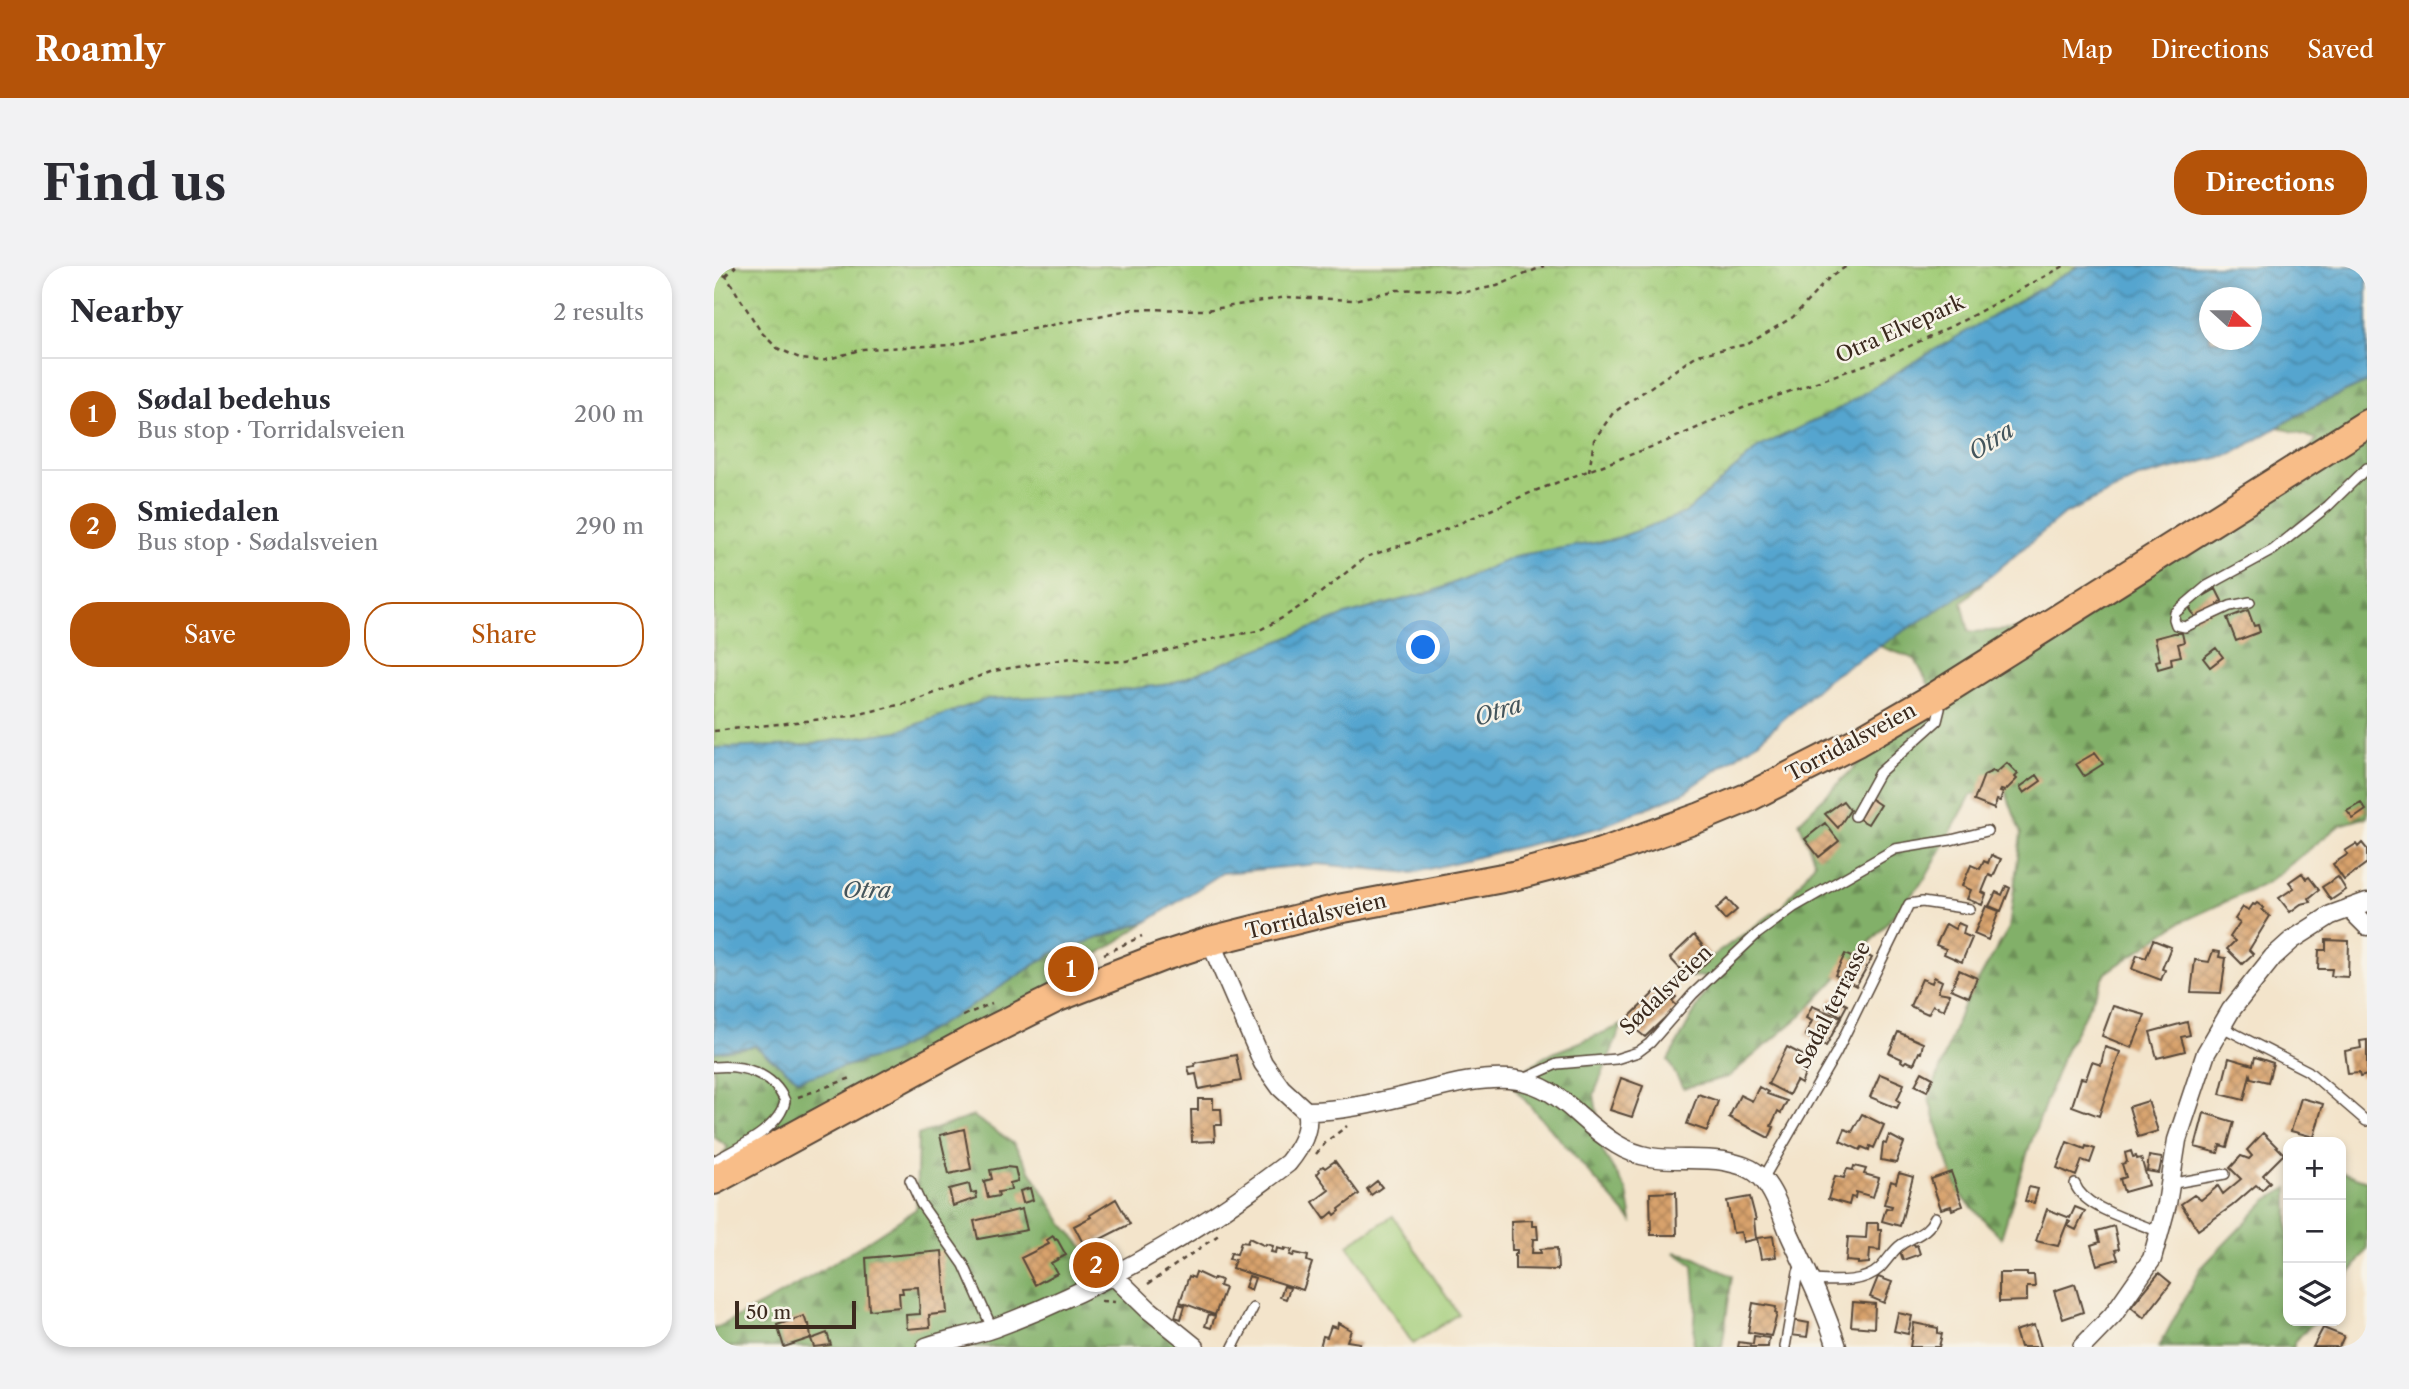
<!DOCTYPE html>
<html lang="en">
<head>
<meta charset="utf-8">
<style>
  :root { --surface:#fff; --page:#f2f2f3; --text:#2b2b33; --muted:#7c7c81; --line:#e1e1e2; --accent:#b45309 }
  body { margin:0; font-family:"Libre Caslon Text",serif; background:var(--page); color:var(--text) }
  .controls { position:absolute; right:21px; bottom:21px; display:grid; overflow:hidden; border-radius:14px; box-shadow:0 4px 10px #0003 }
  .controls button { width:63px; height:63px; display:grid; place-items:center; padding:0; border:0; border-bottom:2px solid var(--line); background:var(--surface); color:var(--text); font:35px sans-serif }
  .compass { position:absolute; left:1485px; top:21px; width:63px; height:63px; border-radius:50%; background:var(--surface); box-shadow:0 4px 10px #0003; rotate:111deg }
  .scale { position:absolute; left:21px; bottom:18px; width:121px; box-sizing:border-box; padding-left:7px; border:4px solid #3b2a1e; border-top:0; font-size:19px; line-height:24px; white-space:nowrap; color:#3b2a1e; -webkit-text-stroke:5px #f7f3e8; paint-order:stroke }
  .you { position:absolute; left:710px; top:382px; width:24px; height:24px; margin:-18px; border:5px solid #fff; border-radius:50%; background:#1a73e8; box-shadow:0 0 0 10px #1a73e833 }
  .badge { display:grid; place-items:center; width:46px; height:46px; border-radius:50%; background:var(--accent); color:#fff; font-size:23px; font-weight:700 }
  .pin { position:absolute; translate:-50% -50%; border:4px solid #fff; box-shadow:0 2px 7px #0006 }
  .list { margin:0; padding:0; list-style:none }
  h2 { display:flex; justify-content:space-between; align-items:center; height:91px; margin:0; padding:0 28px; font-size:30px }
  h2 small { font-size:23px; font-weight:400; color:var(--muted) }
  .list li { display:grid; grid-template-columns:46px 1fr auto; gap:21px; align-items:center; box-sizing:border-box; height:112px; padding:0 28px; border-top:2px solid var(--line) }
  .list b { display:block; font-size:26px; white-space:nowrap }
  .list p { margin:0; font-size:23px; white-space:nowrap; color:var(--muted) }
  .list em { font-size:23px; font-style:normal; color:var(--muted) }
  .actions { display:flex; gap:14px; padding:21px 28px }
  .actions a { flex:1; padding:16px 0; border:2px solid var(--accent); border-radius:28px; text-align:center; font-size:24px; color:var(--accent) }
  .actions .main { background:var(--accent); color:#fff }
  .icon { flex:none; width:38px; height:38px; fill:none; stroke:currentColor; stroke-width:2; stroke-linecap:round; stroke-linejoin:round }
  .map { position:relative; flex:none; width:1653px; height:1081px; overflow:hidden; border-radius:28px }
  header { display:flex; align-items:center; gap:42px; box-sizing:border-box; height:98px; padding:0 35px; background:var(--accent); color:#fff }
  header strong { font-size:33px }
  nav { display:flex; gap:38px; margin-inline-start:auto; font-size:24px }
  .intro { display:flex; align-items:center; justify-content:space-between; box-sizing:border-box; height:168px; padding:0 42px }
  h1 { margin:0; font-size:49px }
  .button { padding:18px 32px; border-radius:28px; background:var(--accent); color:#fff; font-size:24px; font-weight:700 }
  main { display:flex; gap:42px; padding:0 42px }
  aside { flex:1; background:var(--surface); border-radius:28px; box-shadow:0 4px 10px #0003 }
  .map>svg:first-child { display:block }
</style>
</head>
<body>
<header>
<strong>Roamly</strong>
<nav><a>Map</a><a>Directions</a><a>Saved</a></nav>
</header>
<div class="intro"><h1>Find us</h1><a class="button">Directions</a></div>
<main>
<aside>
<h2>Nearby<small>2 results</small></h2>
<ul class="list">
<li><span class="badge">1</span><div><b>Sødal bedehus</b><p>Bus stop · Torridalsveien</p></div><em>200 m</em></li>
<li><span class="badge">2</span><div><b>Smiedalen</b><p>Bus stop · Sødalsveien</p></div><em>290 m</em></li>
</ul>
<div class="actions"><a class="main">Save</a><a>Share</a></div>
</aside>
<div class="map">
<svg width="1653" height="1081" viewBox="0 0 1653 1081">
  <defs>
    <pattern id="forest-firs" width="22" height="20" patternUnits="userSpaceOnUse" patternTransform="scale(1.75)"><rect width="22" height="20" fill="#82b069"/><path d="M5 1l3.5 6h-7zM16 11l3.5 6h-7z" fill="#6c8f56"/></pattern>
    <pattern id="park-crowns" width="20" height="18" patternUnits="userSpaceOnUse" patternTransform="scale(1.75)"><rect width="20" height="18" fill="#a3cd79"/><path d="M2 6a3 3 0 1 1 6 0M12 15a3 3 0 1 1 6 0" fill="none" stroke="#8db068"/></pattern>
    <pattern id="water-waves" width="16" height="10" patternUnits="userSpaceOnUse" patternTransform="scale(1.75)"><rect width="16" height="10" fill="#55a5cf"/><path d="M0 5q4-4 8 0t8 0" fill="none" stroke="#4887a7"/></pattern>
    <pattern id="building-cross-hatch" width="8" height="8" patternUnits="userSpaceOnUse" patternTransform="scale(1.75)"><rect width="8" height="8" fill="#d8a26c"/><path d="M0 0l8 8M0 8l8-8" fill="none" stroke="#b08458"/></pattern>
  </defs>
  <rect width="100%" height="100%" fill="#f7f3e8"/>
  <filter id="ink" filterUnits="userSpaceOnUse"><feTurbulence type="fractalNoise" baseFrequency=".0143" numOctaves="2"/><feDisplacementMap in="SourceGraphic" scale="14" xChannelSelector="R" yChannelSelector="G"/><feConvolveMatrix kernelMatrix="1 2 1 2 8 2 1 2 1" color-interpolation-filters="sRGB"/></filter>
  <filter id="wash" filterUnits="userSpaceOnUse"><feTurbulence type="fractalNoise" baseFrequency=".00686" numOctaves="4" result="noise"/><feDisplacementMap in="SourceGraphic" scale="28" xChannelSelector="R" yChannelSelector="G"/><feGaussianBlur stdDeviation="1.57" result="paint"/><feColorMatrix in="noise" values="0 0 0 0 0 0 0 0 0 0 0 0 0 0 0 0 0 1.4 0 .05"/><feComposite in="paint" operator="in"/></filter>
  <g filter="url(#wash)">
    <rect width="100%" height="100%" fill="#f3e4cb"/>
    <path fill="url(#forest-firs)" stroke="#5e6d44" stroke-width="2" d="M1653 116V551L1626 559 1553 617 1465 657 1392 707 1348 792 1315 882 1287 972 1243 925 1215 833 1248 742 1295 662 1307 568 1289 518 1257 529 1211 613 1152 681 1089 748 1014 811 969 822 954 794 1000 711 971 710 1069 640 1101 596 1085 556 1218 425 1201 393 1165 380 1270 315 1248 336 1255 366 1333 362 1567 221 1603 173 1564 161 1596 142Z
      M434 655 335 721 0 903 14 881 0 871V786L41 780 85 814 259 739 337 688Z
      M908 759 880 828 889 886 913 925 918 955 794 815 832 790Z
      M259 850 300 878 349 958 412 1030 474 1081H0V1063C71 1029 137 987 202 943L204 869Z
      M1627 906 1653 915V983L1627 1020Z
      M1574 922V1055H1602C1594 1062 1587 1068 1580 1077V1081H1445L1487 1002 1553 934Z
      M960 986 975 989 1018 1010 1008 1081H979L982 1041 979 999Z"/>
    <path fill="url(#park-crowns)" stroke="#6f7c4c" stroke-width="2" d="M0 0H1579L1496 32 1495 48 0 620Z"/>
    <path fill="#a3cd79" stroke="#6f7c4c" stroke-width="2" d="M679 950 744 1048 699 1078 634 979Z"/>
    <path fill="url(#water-waves)" stroke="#486876" stroke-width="2" fill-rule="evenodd" d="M1365 0H1653V116L1596 142 1518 188 1424 212 1349 249 1274 312 1114 413 1045 475 969 527 884 562 698 607 604 598 508 607 434 655 337 688 259 739 177 787 85 814 41 780 0 786V482L89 479 184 465 273 433 365 429 456 418 631 349 720 325 805 289 898 274 971 247 1045 181 1126 142 1206 92ZM1496 32H1538V74H1496Z"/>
    <g id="blocks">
      <path fill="url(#building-cross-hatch)" d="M1502 323 1508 335 1504 338 1505 340 1482 353 1474 339Z
        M1534 344 1540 360 1544 359 1546 366 1522 375 1513 352Z
        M1460 367H1468L1470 376 1464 378 1467 390 1457 392 1458 399 1444 403 1442 395 1446 394 1441 372Z
        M1502 382 1509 391 1496 401 1489 392Z
        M1381 487 1389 498 1370 510 1362 498Z
        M1293 497 1304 508 1301 511 1303 513 1291 525 1287 524 1286 526 1289 527 1286 535 1283 534 1280 543 1260 535 1270 509 1279 505 1282 507Z
        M1323 509 1327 515 1310 527 1306 521Z
        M1157 533 1166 539 1154 558 1145 553Z
        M1129 535 1136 544 1124 562 1111 548Z
        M1647 537 1652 544 1639 553 1633 545Z
        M1111 557 1125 575 1105 591 1091 573Z
        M1648 577 1653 583V597L1630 614 1619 598 1634 588 1631 585 1642 578 1644 581Z
        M1277 589 1287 593 1279 611 1275 609 1268 626 1272 628 1268 639 1253 633 1257 624 1248 620 1257 599 1266 603 1270 595 1274 597Z
        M1588 607 1592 613 1595 611 1605 624 1595 632 1597 636 1587 638 1576 646 1565 632 1580 622 1575 616Z
        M1624 611 1632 624 1617 634 1608 621Z
        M1292 620 1296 622 1287 645 1275 640 1282 626 1288 629Z
        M1013 633 1023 644 1011 654 1002 643Z
        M1543 637 1550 642 1548 644 1556 650 1535 684 1539 688 1528 698 1513 683 1521 675 1516 671 1526 656 1521 653 1529 641 1535 644 1539 638 1541 639Z
        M1272 640 1285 645 1274 674 1260 668Z
        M1244 657 1251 660 1249 668 1258 672 1248 696 1230 688 1232 683 1222 679 1232 658 1241 663Z
        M980 669 998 691 979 709 975 704 971 708 956 692Z
        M1439 674 1457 681 1448 703 1451 704 1447 714 1418 703 1423 689 1432 692Z
        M1612 674 1635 675 1634 711 1617 710 1618 703H1604L1605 684H1612Z
        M1145 685 1158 692 1142 720 1121 709 1131 688 1141 693Z
        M1499 685 1506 686 1505 691 1512 692 1507 727 1477 726 1481 694 1495 696Z
        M1245 704 1263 712 1255 731 1237 723Z
        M1220 711 1228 715 1224 726 1236 728 1230 744 1219 739 1214 748 1196 740 1208 713 1218 717Z
        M945 722 950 727 954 724 962 731 958 735 963 740 931 771 916 759 917 758 913 753Z
        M1118 731 1133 739 1127 750 1112 742Z
        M1098 740 1127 752 1112 780 1105 776 1104 779 1091 769 1098 755 1092 752Z
        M1399 740 1431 749 1418 782 1388 770Z
        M1473 756 1476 769 1467 771 1471 785 1443 792 1436 766Z
        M1184 766 1209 777 1207 787 1205 786 1200 798 1192 795 1190 797 1187 795 1188 793 1175 787Z
        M1653 774V809L1646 811 1645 807 1634 808 1631 785 1647 782 1646 775Z
        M1073 781 1094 792 1087 806 1091 808 1087 818 1082 815 1075 829 1054 818Z
        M1391 781 1406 786 1385 850 1358 840 1367 812 1372 813 1378 796 1387 799Z
        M522 789 527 815 485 823 482 808 476 809 474 801 481 800 480 797Z
        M1541 791 1559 797 1554 816 1537 812 1536 809 1530 834 1506 828 1515 792 1539 799Z
        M1208 806 1219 812 1213 825 1201 819Z
        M1166 808 1190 818 1183 834 1186 836 1183 842 1156 831Z
        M907 812 929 820 918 851 896 844Z
        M1045 821 1054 826 1053 828 1073 835 1067 847 1064 845 1057 860 1060 861 1055 872 1015 851 1026 829 1038 835Z
        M984 828 1004 835 993 865 973 858Z
        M1587 832 1609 838 1600 871 1577 865Z
        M484 833H499V843H507L508 859H500L501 875 478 876 477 844H484Z
        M1434 835 1444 865 1424 871 1415 841Z
        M1490 847 1520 856 1513 881 1506 879 1504 887 1481 881Z
        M1148 848 1170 859 1160 882 1156 880 1155 884 1148 881 1146 884 1126 875 1131 863 1138 866Z
        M250 863 257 903 235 908 226 869Z
        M1549 867 1570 888 1549 909 1556 916 1548 924 1542 919 1518 940 1484 964 1467 938 1480 929 1487 934 1504 920 1509 928 1527 913 1516 902 1527 890 1535 893 1538 890 1533 884Z
        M1175 869 1190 877 1182 897 1167 894 1169 877 1172 878Z
        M1353 876 1371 883 1372 880 1381 883 1376 897 1368 894 1362 910 1343 902Z
        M1417 885 1419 891 1422 890 1423 893 1427 892 1435 919 1410 926 1406 913 1412 911 1408 898 1413 896 1411 887Z
        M1435 890 1448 892 1445 907 1433 905Z
        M621 895 645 928 625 943 626 945 621 949 619 946 611 953 599 936 615 924 603 908 606 905 605 903 609 900 611 902Z
        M1140 900 1152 903 1150 908 1165 912 1159 931 1142 926 1141 932 1137 931 1135 939 1114 933 1121 910 1130 912 1133 903 1139 904Z
        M292 901 301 902 304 915 296 917 297 924 284 926 285 930 274 932 270 915 278 913 276 904Z
        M1237 906 1249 940 1238 944 1237 940 1227 943 1217 913Z
        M1185 907 1199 911 1186 960 1168 955 1172 942 1177 943 1178 940 1170 938 1177 915 1182 917Z
        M663 915 668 921 657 929 653 923Z
        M255 918 257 927 262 926 263 932 239 940 235 923Z
        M1315 921 1324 923 1320 937 1311 935Z
        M316 922 319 934 309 937 306 925Z
        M962 926 963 969H937L936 927Z
        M1036 931 1042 954H1040L1042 973 1029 976 1027 966 1019 967 1013 935Z
        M402 933 416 958 371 981 360 960 377 951 376 949Z
        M1361 941 1371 945 1362 964 1354 960 1356 956 1354 955 1344 980 1322 975 1333 943 1356 952Z
        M308 943 313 964 264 973 260 955Z
        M818 954V960H823L824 973H819L818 987H827L826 983 843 982 844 1004 801 1003V988H803V984H798L797 955Z
        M1153 957H1164V964H1167L1166 984 1156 983 1155 997 1144 998V996L1132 995 1134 971 1152 972Z
        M1400 960 1405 983 1401 984 1404 993 1383 999 1377 979 1386 976 1383 965Z
        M339 970 341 974 343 973 352 989 337 997 343 1007 321 1019 307 992 335 978 333 974Z
        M1059 970 1062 991 1047 993 1043 972Z
        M535 972 551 980 552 978 559 980 557 986 562 987 563 982 570 984V982L578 984 576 989 579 990 581 987 594 990 593 995 598 997 589 1024 518 1002 521 994 515 993 517 987 523 988 527 976 533 977Z
        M1199 977 1201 980 1203 979 1206 988 1189 994 1185 982Z
        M228 985 233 1047 215 1049 216 1061 193 1063 192 1049 206 1048 204 1021 188 1022 189 1027H185L186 1041 155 1044 152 992Z
        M482 1006 499 1014 500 1012 507 1014 505 1020 511 1022 501 1049 466 1036 475 1010 480 1012Z
        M1285 1007H1313V1009H1320L1321 1021H1313V1035L1285 1036Z
        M1445 1007 1457 1017 1430 1052 1417 1041Z
        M535 1010 541 1012 537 1024 531 1021Z
        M1164 1011 1178 1016 1170 1037 1156 1031Z
        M1361 1018 1369 1046 1349 1053 1340 1025Z
        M570 1020 576 1022 572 1033 566 1031Z
        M1139 1036 1161 1038 1160 1062 1137 1060Z
        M1039 1037 1062 1041 1061 1047 1063 1048 1057 1070 1034 1066Z
        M465 1038 471 1040 467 1053 461 1051Z
        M1184 1047 1198 1050 1194 1068 1180 1065Z
        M495 1048 501 1050 497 1062 491 1060Z
        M90 1050 93 1058H95L97 1072 70 1081 63 1059Z
        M1078 1054 1095 1057 1093 1071 1076 1069Z
        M624 1057 637 1064 633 1075 646 1077 644 1081H606L609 1070 613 1071 617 1060 623 1062Z
        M1200 1057 1224 1062V1067L1228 1068 1225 1081H1196Z
        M1320 1059 1327 1081H1306L1301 1065Z
        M1609 1062 1630 1070 1625 1081H1599Z
        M113 1067 117 1079 100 1081 97 1073Z
        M1040 1070 1055 1072 1054 1081H1024L1025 1076 1039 1078Z"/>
    </g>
  </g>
  <g filter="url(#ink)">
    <use href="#blocks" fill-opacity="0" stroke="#574638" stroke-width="2"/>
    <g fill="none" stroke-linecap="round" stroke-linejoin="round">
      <defs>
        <path id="lane" d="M1536 336 1516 340 1471 361 1462 359 1460 353 1461 347 1493 320 1559 284 1614 240 1653 202
          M1141 550 1165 507 1223 455 1226 443 1222 436
          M364 700 370 718
          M1508 761 1594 805 1652 855
          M0 801C28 798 59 807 71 835 66 863 23 882 0 895
          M810 813 843 798 902 793 924 786 936 777 979 728 1043 668 1080 641 1181 583 1237 574 1273 565
          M1049 913 1122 787 1195 638 1208 636 1256 643
          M196 914 207 938 250 999 278 1062
          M1361 918C1370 943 1421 955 1445 966
          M1455 918 1511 908
          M1098 1014C1119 1015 1150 1018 1166 1002 1174 994 1179 984 1188 978 1202 969 1214 967 1221 951
          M519 1081 539 1042
          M1071 1081 1084 1006 1088 997"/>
        <path id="street" d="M1635 642 1653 660
          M592 845C633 845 673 834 712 825 739 818 768 811 796 813 847 818 863 855 902 878 939 901 971 889 1010 895 1024 898 1038 901 1048 912 1062 928 1068 950 1076 969 1093 1006 1111 1042 1123 1081
          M400 1010 434 1043 481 1081
          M212 1081C234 1073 258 1070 280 1062 388 1022 483 967 574 897 586 882 597 864 592 845L567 822 549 797 496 675
          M1368 1081 1399 1049 1438 993 1453 938 1463 874 1492 787 1517 744 1559 691 1578 674 1617 649 1653 636"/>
        <path id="primary" d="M0 914 254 776 344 731 447 691 496 675 624 643 799 610 887 587 987 551 1035 531 1143 476 1219 432 1653 158"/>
      </defs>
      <use href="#lane" stroke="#574638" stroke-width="12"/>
      <use href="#street" stroke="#574638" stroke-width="21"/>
      <use href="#primary" stroke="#574638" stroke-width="32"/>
      <path stroke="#574638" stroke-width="2.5" stroke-dasharray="5 5" stroke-linecap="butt" d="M0 6 12 10 47 66 63 82 88 93 108 95 149 83 236 79 420 43 493 44 573 31 640 34 683 24 716 23 752 26 783 20 830 0
        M12 10 22 0
        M875 206 880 174 899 147 983 89 1034 78 1079 51 1115 12 1133 0
        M0 465 137 450 197 436 279 405 357 392 392 396 412 395 503 372 544 365 570 351 605 328 652 291 721 268 818 226 953 175 1029 142 1173 91 1250 54 1350 0
        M390 688 428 670
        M249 750 278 737
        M84 831 140 811
        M602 888 613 875 633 860
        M434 1018 506 968
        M387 1035 401 1036
        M0 1074 21 1081"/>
      <use href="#lane" stroke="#fff" stroke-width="9"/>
      <use href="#street" stroke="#fff" stroke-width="18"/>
      <use href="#primary" stroke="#f8bd88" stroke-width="28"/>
    </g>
  </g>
  <g text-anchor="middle" stroke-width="5" stroke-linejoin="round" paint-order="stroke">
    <g font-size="21" fill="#3b2a1e" stroke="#f7f3e8">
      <text transform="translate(1186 63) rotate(-24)" y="7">Otra Elvepark</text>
      <text transform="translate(1137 476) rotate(-28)" y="7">Torridalsveien</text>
      <text transform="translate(602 650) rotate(-13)" y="7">Torridalsveien</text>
      <text transform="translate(952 724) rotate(-44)" y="7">Sødalsveien</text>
      <text transform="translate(1119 739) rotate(-63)" y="7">Sødal terrasse</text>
    </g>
    <g font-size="23" font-style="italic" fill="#44555c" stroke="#f7f3e8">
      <text transform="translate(1277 175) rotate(-33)" y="8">Otra</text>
      <text transform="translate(784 445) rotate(-18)" y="8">Otra</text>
      <text x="153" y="632">Otra</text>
    </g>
  </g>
</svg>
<div class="controls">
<button>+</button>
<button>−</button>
<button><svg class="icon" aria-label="layers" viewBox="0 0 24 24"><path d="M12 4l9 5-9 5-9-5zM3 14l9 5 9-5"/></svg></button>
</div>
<svg class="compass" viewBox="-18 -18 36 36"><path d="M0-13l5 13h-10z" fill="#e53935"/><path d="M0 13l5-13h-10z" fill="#7c7c81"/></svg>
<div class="scale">50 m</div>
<div class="you"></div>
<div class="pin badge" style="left:357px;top:703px">1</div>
<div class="pin badge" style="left:382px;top:999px">2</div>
</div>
</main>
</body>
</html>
